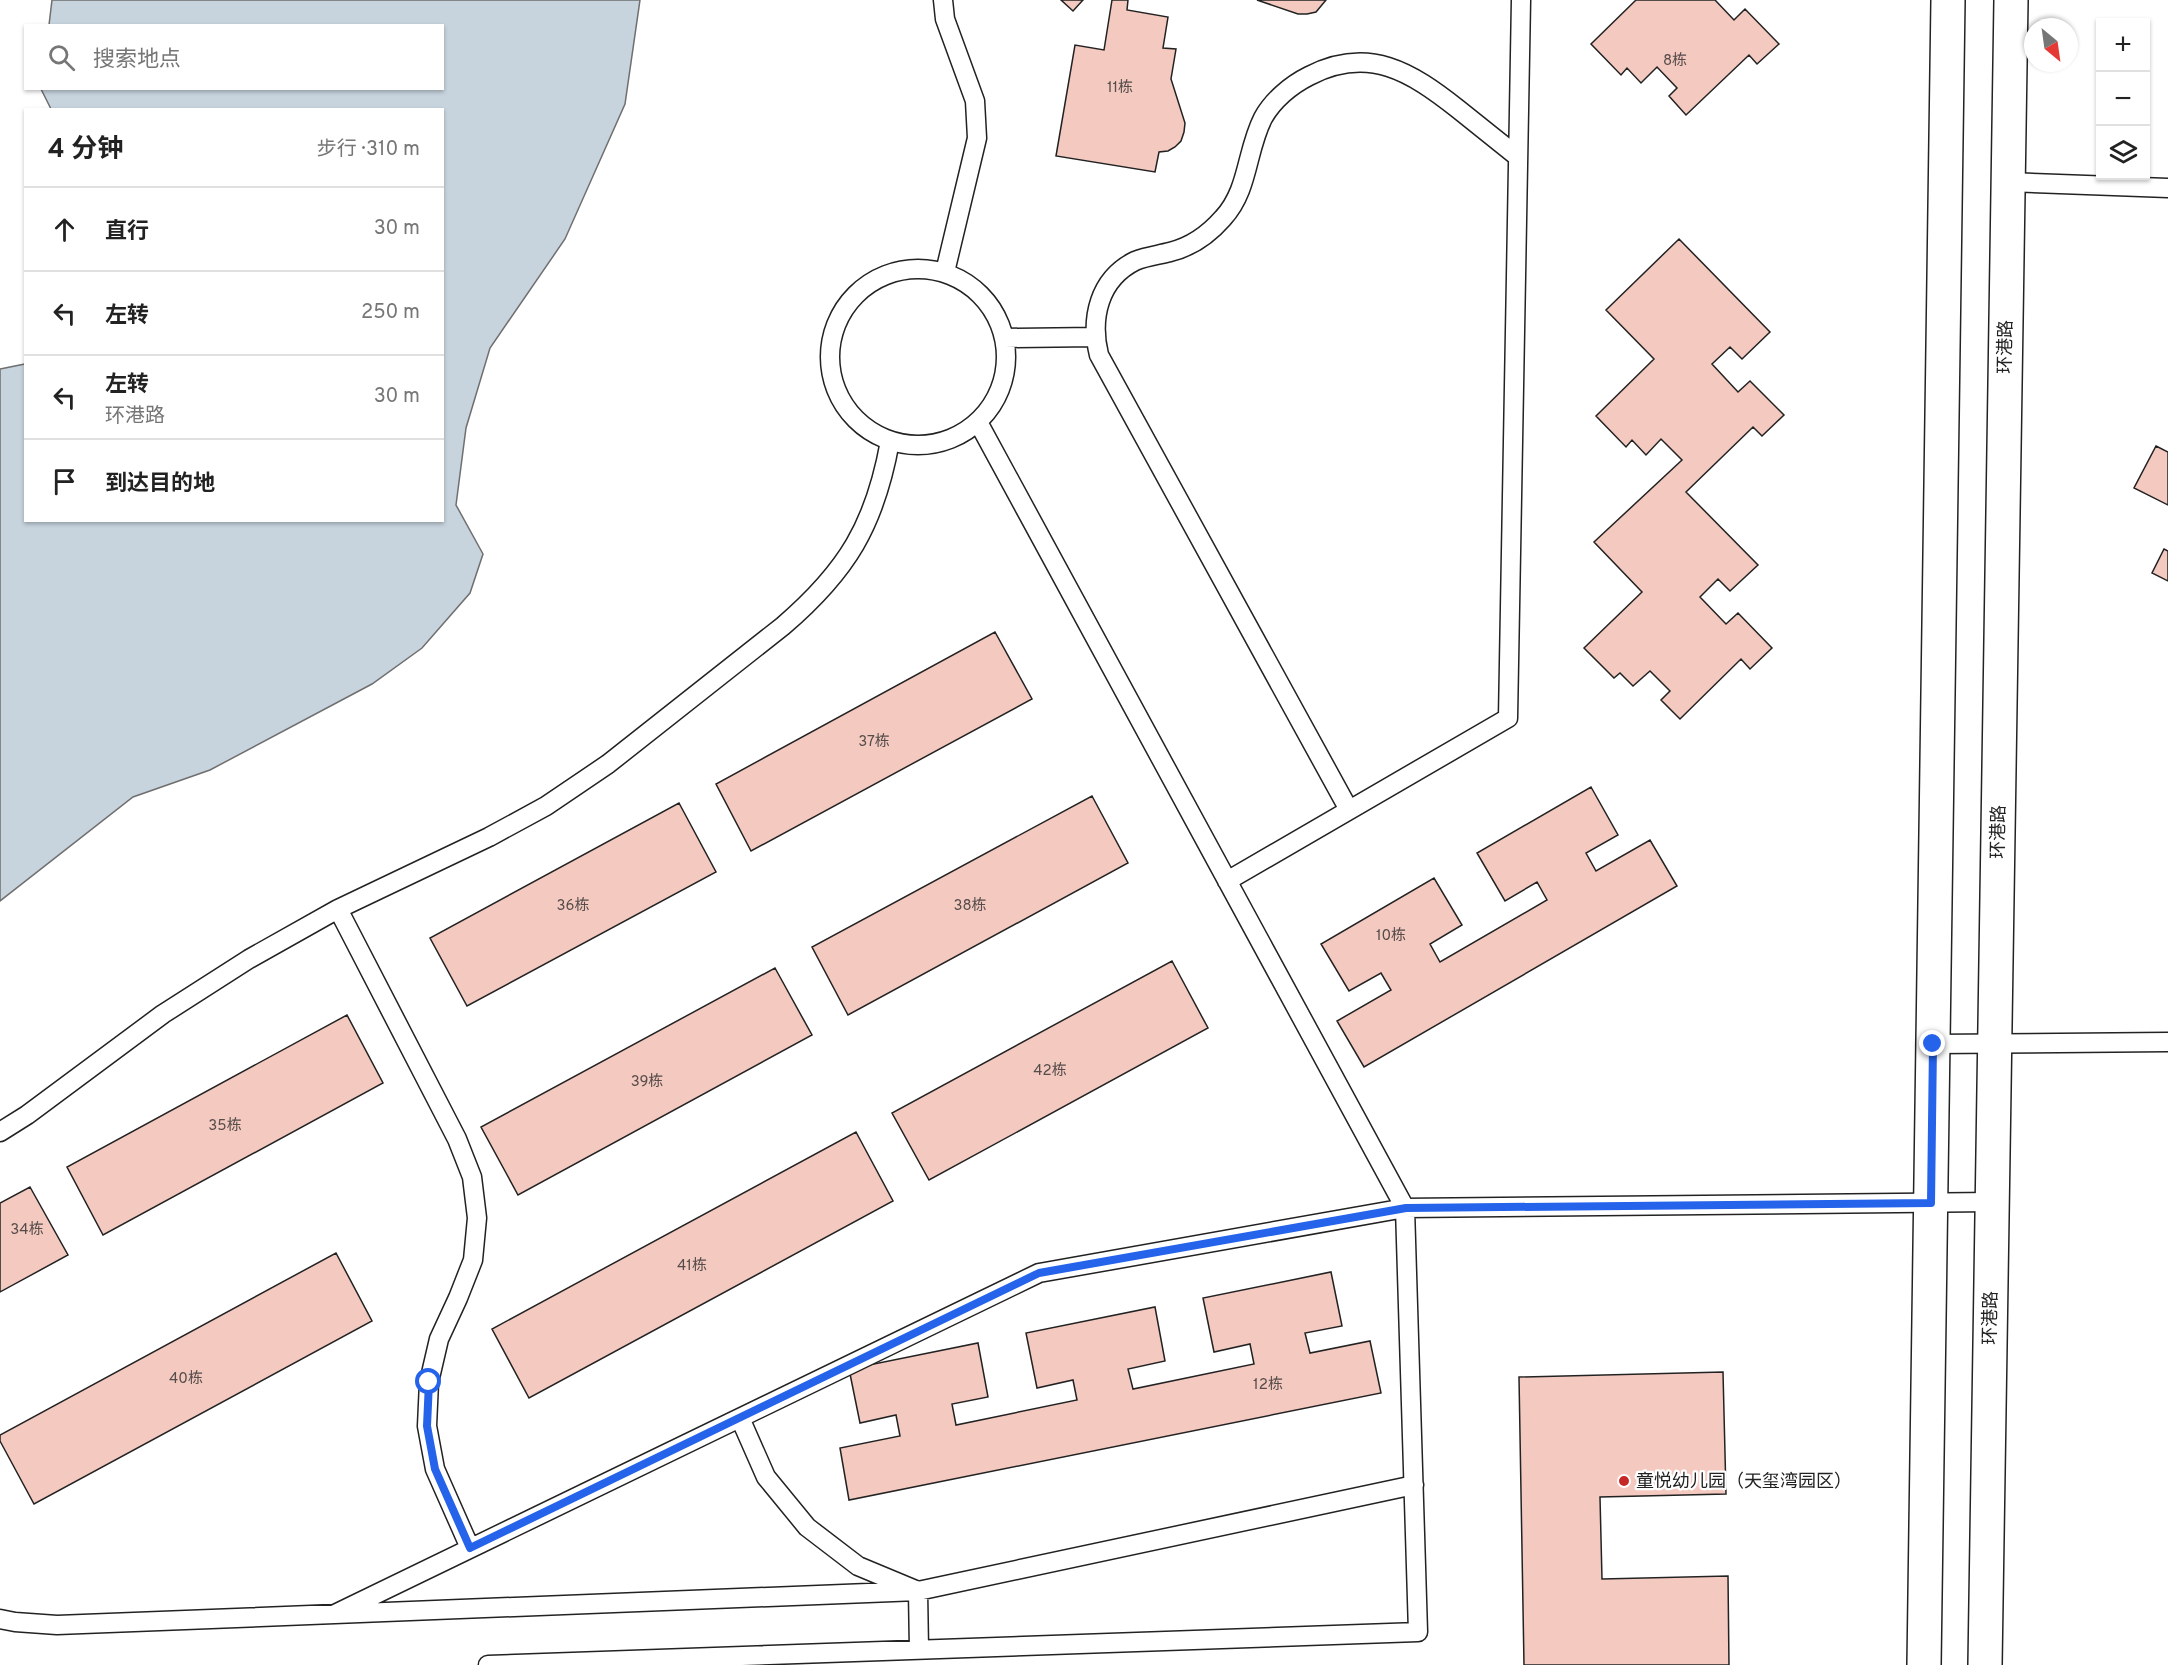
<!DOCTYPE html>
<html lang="zh">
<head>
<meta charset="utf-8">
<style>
  :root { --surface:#fff; --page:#f6f6f6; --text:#222; --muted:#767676; --line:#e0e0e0 }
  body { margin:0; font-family:Overpass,"Noto Sans SC",sans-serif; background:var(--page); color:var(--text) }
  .controls { position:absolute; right:18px; top:18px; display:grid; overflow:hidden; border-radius:0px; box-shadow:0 2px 4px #0004 }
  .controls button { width:54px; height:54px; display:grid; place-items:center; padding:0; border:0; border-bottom:2px solid var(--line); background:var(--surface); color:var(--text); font:30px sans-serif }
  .compass { position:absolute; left:2024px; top:18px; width:54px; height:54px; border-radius:50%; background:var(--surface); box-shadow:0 2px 4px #0004; rotate:151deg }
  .stop { position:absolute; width:18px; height:18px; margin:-14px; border:4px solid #2563eb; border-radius:50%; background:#fff }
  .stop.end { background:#2563eb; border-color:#fff; box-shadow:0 2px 6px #0008 }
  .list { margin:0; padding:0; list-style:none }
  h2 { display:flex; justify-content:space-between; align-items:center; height:78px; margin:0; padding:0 24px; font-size:26px }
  h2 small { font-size:20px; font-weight:400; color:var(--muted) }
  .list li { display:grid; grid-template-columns:39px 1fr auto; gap:18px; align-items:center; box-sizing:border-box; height:84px; padding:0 24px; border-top:2px solid var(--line) }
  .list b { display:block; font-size:22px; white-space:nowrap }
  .list p { margin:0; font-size:20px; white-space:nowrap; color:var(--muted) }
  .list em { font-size:20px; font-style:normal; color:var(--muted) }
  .icon { flex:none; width:33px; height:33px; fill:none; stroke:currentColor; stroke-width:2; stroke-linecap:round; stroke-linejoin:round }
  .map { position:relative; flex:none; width:2168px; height:1665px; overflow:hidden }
  .search { position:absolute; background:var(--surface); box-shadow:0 2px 4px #0004; left:24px; top:24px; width:420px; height:66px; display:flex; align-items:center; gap:15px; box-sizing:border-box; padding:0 21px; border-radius:0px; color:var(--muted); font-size:22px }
  .panel { position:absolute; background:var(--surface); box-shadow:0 2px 4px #0004; left:24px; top:108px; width:420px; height:414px; border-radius:0px }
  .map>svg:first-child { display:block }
</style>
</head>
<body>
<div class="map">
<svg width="2168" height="1665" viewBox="0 0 2168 1665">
  <rect width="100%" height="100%" fill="#fff"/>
  <path fill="#c7d3dd" stroke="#6f6f6f" stroke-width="1.5" d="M52 0H640L625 104 565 239 490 348 466 428 456 505 483 554 470 593 422 648 372 684 210 770 133 797 0 901V369L25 364 26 520H442V110L51 109 41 89 442 88V26L49 25Z"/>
  <path fill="#f3c9c0" stroke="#222" stroke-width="1.5" d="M1061 0H1083L1073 11Z
    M1112 0H1128L1127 10 1168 17 1163 48 1176 49 1171 79 1185 123 1184 132 1181 141 1175 147 1168 151 1159 152 1155 172 1056 156 1075 45 1104 50Z
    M1257 0H1326L1316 12 1307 14H1298Z
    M1636 0H1715L1734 20 1745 9 1779 44 1757 64 1749 55 1686 115 1669 96 1677 88 1657 67 1641 83 1627 68 1621 75 1591 44Z
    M1679 239 1770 332 1742 359 1730 347 1712 364 1738 392 1750 381 1784 415 1762 436 1753 427 1686 492 1758 565 1730 591 1718 579 1700 597 1726 624 1738 613 1772 648 1750 669 1741 659 1680 719 1661 700 1670 691 1650 671 1633 686 1620 673 1614 678 1584 648 1642 592 1594 542 1682 460 1661 439 1646 455 1632 440 1626 447 1596 416 1654 359 1606 310Z
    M2156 446 2168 452V505L2134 488Z
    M2164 549 2168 551V581L2152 573Z
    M995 632 1032 699 751 851 716 784Z
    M1591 787 1618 835 1586 853 1596 871 1650 840 1677 886 1364 1067 1337 1021 1391 990 1381 973 1349 991 1321 944 1434 878 1462 925 1430 944 1440 962 1547 900 1537 882 1505 901 1477 853Z
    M1092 796 1128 863 848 1015 812 947Z
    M679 803 716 872 467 1006 430 938Z
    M1172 961 1208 1028 929 1180 892 1113Z
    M775 968 812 1035 518 1195 481 1127Z
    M347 1015 383 1083 103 1235 67 1167Z
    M856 1132 893 1201 529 1398 492 1329Z
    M30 1187 68 1255 0 1292V1203Z
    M336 1253 372 1321 34 1504 0 1441V1435Z
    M1331 1272 1342 1326 1305 1333 1310 1353 1370 1341 1381 1393 849 1500 840 1448 900 1436 896 1415 860 1423 849 1369 978 1343 988 1397 952 1404 956 1425 1077 1400 1073 1380 1037 1388 1026 1333 1155 1307 1165 1361 1128 1369 1133 1389 1254 1364 1250 1344 1214 1352 1203 1298Z
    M1723 1372 1726 1494 1600 1497 1602 1579 1728 1576 1729 1665H1524L1519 1377Z"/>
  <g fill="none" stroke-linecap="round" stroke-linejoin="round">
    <defs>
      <path id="lane" d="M943 0 945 19 975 101 977 138 945 272
        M2008 182 2168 188
        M830 357a88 88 0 1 1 176 0a88 88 0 1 1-176 0Z
        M1005 338 1095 337
        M1349 810 1099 355C1090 318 1099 279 1135 261 1147 256 1159 255 1170 252 1191 247 1209 234 1223 218 1249 190 1246 151 1263 118 1273 100 1291 85 1309 76 1369 45 1411 72 1458 109 1478 125 1498 141 1518 157
        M1227 881 1508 718 1521 0
        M338 909 457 1139 472 1177 477 1218 473 1260 458 1298 439 1339 429 1382 427 1426 435 1469 470 1548
        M1933 1044 2168 1042
        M0 1132 27 1115 163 1014 249 959 338 909 489 837 546 806 608 764 783 626C847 571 875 525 890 441
        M740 1418 766 1477 807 1527 858 1566 918 1591 919 1650
        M335 1614 1039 1273 1405 1208 1992 1202
        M0 1619 15 1622 57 1625 918 1591 1414 1485
        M488 1665 1418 1632 1405 1208 978 422"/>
      <path id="street" d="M1924 1665 1948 0
        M1985 1665 2011 0"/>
    </defs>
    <use href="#lane" stroke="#222" stroke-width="21"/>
    <use href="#street" stroke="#222" stroke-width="36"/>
    <use href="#lane" stroke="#fff" stroke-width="18"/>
    <use href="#street" stroke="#fff" stroke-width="33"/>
  </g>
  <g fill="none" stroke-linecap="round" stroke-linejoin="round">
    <path stroke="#2563eb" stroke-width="8" d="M429 1382 427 1426 435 1469 470 1548 1039 1273 1406 1208 1931 1203 1933 1044"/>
  </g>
  <circle fill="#c62828" stroke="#fff" stroke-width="2" cx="1624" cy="1481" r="6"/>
  <g text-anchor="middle" stroke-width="4.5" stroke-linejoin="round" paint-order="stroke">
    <g font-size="15" fill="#564c4a">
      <text x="1675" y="65">8栋</text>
      <text x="1120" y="92">11栋</text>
      <text x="874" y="746">37栋</text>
      <text x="573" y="910">36栋</text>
      <text x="970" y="910">38栋</text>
      <text x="1391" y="940">10栋</text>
      <text x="1050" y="1075">42栋</text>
      <text x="647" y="1086">39栋</text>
      <text x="225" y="1130">35栋</text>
      <text x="27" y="1234">34栋</text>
      <text x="692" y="1270">41栋</text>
      <text x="186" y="1383">40栋</text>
      <text x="1268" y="1389">12栋</text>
    </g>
    <g font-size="18" fill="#222" stroke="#fff">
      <text transform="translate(2005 347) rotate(-89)" y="6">环港路</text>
      <text transform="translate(1998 832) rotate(-89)" y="6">环港路</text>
      <text transform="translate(1990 1318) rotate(-89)" y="6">环港路</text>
    </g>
    <g font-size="18" fill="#222" stroke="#fff" text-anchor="start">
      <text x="1636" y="1487">童悦幼儿园（天玺湾园区）</text>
    </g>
  </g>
</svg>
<div class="controls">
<button>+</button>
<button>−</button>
<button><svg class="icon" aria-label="layers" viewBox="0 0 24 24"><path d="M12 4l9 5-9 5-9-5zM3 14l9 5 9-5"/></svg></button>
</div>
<svg class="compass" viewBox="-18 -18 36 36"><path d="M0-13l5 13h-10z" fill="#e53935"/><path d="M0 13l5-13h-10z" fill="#767676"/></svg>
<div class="stop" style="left:429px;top:1382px"></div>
<div class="stop end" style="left:1933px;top:1044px"></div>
<div class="search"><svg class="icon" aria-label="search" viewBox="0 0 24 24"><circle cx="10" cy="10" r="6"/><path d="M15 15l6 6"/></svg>搜索地点</div>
<section class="panel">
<h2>4 分钟<small>步行 · 310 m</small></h2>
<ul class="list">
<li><svg class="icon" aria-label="ahead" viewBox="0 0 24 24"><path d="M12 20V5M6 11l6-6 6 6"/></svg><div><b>直行</b></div><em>30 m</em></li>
<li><svg class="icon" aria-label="left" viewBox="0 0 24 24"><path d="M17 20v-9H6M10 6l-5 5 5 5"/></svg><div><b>左转</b></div><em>250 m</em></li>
<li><svg class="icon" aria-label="left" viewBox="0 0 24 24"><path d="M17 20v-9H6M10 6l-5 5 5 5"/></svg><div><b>左转</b><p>环港路</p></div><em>30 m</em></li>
<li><svg class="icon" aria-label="arrive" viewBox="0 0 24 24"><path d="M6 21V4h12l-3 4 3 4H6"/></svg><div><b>到达目的地</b></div></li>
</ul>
</section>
</div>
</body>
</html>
